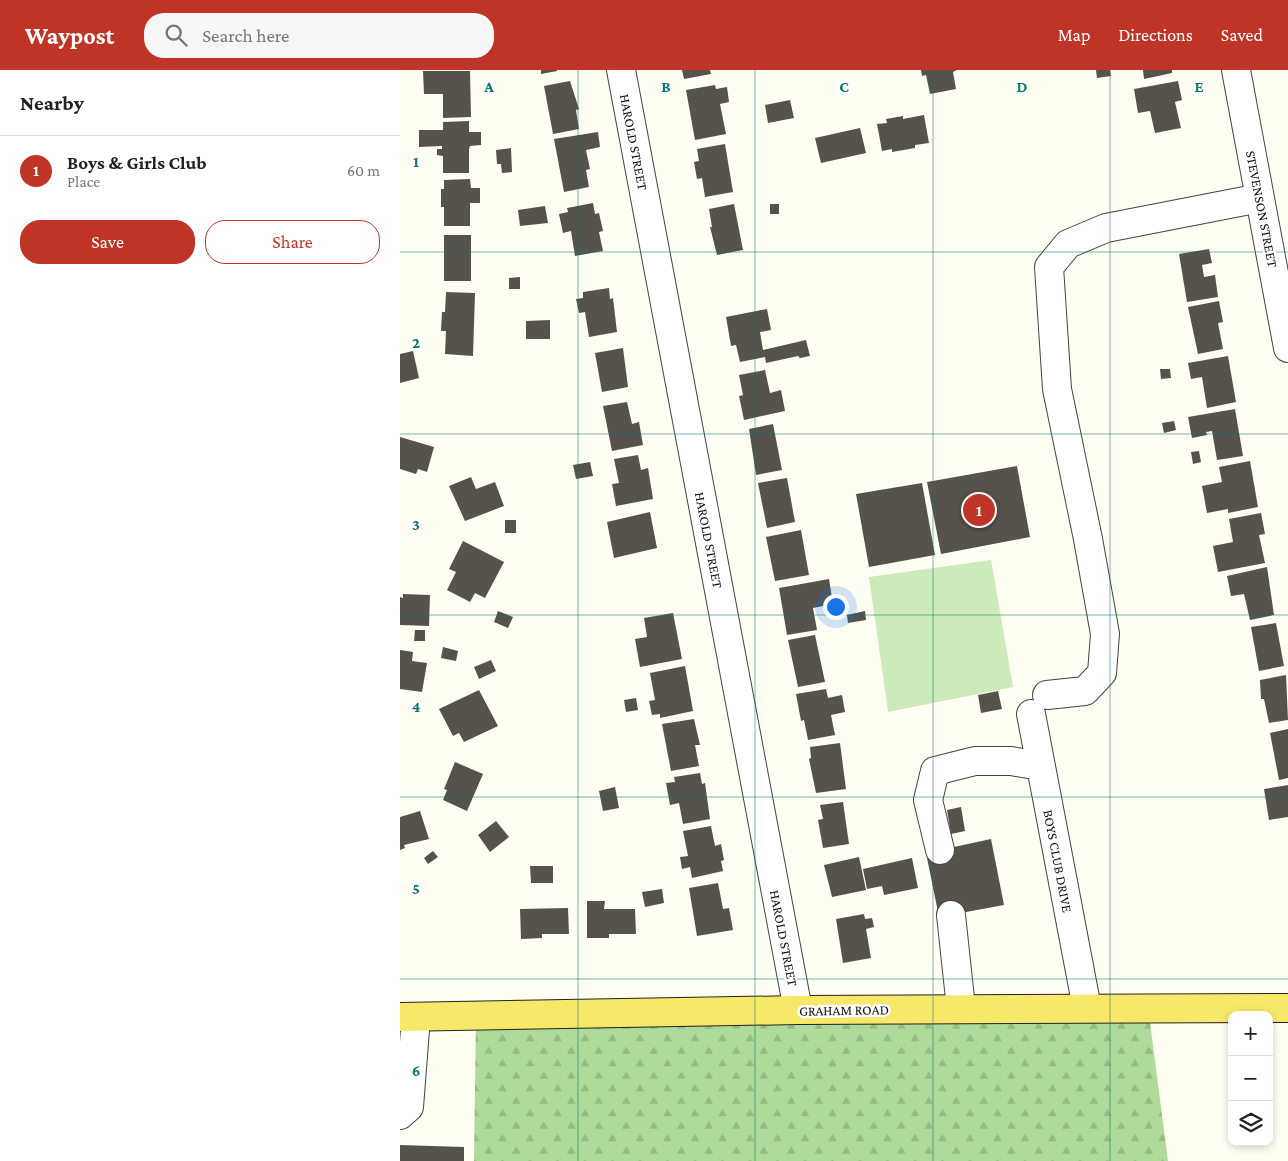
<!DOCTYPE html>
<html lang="en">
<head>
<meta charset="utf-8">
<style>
  :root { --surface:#fff; --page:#f6f6f6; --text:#222; --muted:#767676; --line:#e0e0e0; --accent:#c03427 }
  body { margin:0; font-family:"Crimson Pro",serif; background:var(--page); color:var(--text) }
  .controls { position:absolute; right:15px; bottom:15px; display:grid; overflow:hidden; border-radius:10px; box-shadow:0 2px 8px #0003 }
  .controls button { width:45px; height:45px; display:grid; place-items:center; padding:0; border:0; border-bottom:1px solid var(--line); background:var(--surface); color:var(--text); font:25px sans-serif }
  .you { position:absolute; left:435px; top:536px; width:18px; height:18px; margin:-12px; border:4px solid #fff; border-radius:50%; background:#1a73e8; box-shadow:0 0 0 8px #1a73e833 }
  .badge { display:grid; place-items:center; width:32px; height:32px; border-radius:50%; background:var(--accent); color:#fff; font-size:16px; font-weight:700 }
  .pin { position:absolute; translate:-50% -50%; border:2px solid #fff; box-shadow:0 1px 5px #0006 }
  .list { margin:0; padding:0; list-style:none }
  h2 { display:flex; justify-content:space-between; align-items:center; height:65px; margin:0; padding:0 20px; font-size:21px }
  h2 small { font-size:16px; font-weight:400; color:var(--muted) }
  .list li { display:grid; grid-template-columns:32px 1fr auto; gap:15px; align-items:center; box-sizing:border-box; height:70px; padding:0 20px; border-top:1px solid var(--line) }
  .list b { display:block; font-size:19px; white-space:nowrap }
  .list p { margin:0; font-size:16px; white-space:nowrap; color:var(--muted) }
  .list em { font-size:16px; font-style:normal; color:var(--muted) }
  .actions { display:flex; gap:10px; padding:15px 20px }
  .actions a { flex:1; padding:11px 0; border:1px solid var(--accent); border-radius:20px; text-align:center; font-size:18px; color:var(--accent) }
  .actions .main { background:var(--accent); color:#fff }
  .icon { flex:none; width:28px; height:28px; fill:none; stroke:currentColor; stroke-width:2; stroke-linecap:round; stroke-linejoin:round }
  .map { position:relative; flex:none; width:888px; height:1091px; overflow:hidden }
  header { display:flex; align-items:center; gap:30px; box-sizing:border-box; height:70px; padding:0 25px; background:var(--accent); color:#fff }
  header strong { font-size:24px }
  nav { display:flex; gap:28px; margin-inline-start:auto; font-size:18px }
  .search { width:350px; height:45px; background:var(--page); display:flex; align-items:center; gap:12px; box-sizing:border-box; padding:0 18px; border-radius:20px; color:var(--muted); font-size:19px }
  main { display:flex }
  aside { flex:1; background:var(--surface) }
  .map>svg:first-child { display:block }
</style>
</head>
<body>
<header>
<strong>Waypost</strong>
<div class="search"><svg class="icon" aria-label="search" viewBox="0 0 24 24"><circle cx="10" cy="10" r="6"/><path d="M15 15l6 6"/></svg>Search here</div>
<nav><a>Map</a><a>Directions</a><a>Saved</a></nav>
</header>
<main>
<aside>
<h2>Nearby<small></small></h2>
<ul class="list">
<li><span class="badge">1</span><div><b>Boys &amp; Girls Club</b><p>Place</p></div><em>60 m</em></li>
</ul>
<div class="actions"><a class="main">Save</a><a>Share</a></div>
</aside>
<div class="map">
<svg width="888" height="1091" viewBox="0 0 888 1091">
  <defs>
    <pattern id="forest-firs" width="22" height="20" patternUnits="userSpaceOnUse" patternTransform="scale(1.25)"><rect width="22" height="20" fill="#afdb9a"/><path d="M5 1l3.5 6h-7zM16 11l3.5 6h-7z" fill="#96bb84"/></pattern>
  </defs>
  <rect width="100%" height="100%" fill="#fffef2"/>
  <path fill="url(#forest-firs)" d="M748 937 768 1091H74L76 946Z"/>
  <path fill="#cdeabb" d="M591 490 613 617 488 642 469 507Z"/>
  <path fill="#58524c" d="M141 0H157V1L141 4Z
    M282 0H310L311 4 284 9Z
    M521 0H557L553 2 556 19 530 24 526 5 522 6Z
    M696 0H710L711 6 697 8Z
    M743 0H772V3L744 9Z
    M23 1H70L71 47 43 48V24H24Z
    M170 11 179 39 176 40 179 59 153 64 144 16Z
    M778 11 782 30 775 32 781 58 755 63 750 41 738 43 734 19Z
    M315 15 316 19 327 17 329 32 320 34 326 64 295 70 286 20Z
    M390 30 394 48 368 53 365 35Z
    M524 45 529 73 515 75V78L492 82V79L482 81 477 54 487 53 486 49 503 46V49Z
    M69 51V62H81V75L70 76 69 79V103H43V86L37 85V79H42V76L19 77V60H43V52Z
    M460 58 466 83 421 93 415 68Z
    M198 62 200 77 186 80 190 99 186 100 189 117 164 122 154 69Z
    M325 74 333 122 305 127 302 108 297 109 294 92 299 91 297 79Z
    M111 78 112 102 102 103 101 94H97L96 80Z
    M70 109 71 118H80V133H70V156H44V137H41V119H44V110Z
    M193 133 195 144 199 143 203 161 199 162 203 181 175 186 171 161 163 163 159 144 168 142 167 138Z
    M334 134 343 180 317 185 310 157H312L309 139Z
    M370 134H379V144H370Z
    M145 136 148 153 120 156 118 140Z
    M44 165H71V211H44Z
    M809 179 812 193 802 195 804 207 815 205 818 227 787 232 779 184Z
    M120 207V219H109V208Z
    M209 218 210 229 213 228 217 262 189 267 185 242 179 243 176 229 183 228V222Z
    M46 222 75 223 73 286 45 284 46 261H41L42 242H45Z
    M819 231 823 252 818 253 823 279 798 284 788 237Z
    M367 239 371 260 360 262 363 280 406 270 410 286 400 288 398 286 366 293 365 287 340 292 336 275 331 276 326 247Z
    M150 250V269H126V251Z
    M223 278 228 317 202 322 195 283Z
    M13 281 19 308 0 313V284Z
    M828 286 836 332 807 338 802 307 791 309 788 293Z
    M760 299H770L771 308 761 309Z
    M365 300 370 323 381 320 385 341 344 350 339 326 343 325 339 305Z
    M227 332 232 354 239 352 243 375 212 381 203 336Z
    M835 339 843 386 817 390 812 361 806 362 807 365 792 368 788 347Z
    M774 351 776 360 764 363 762 353Z
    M373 354 382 400 356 405 349 359Z
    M0 367 34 377 27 402 18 399 16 404 0 399Z
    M799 381 801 392 793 394 791 382Z
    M238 385 241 400 248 398 253 429 216 436 212 414 219 413 214 389Z
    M850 391 858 437 828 443V439L807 443 802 416 822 412 819 397Z
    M190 392 193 406 176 409 173 395Z
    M617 396 630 467 541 484 527 412Z
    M71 407 76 419 95 412 104 436 65 451 49 416Z
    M387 408 395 452 367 458 358 413Z
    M522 413 535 485 469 497 456 424Z
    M250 442 257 478 214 488 207 452Z
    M861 443 865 464 859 465 865 493 818 502 813 476 833 472 829 449Z
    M105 450H116V463H105Z
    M401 460 409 505 375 511 366 467Z
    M63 471 104 492 85 528 75 523 70 532 47 520 56 502 49 499Z
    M867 497 874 545 850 550 844 524 831 526 827 506Z
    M429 509 433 534 413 538 417 560 387 565 379 518Z
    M3 524 30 525 29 556 0 555V527L3 528Z
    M98 541 113 547 108 558 94 552Z
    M465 541 466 550 448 553 447 545Z
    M273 543 282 589 240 597 235 569 247 567 244 548Z
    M876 553 884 596 859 601 851 557Z
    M15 560H25V571H14Z
    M415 565 425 612 398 617 388 570Z
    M43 577 58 581 56 591 41 588Z
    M0 580 13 582 12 591 27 593 22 622 0 619Z
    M91 590 96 601 79 609 74 597Z
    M285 596 293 641 260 648V644L252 645 249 631 255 630 250 603Z
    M886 605 888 650 869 653 864 629H861L860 610Z
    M426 619 428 628 442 625 445 642 431 645 435 665 408 670 404 650 401 651 396 624Z
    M79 620 98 656 64 672 59 663 53 666 39 639Z
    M598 621 602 639 581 643 578 625Z
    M236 628 238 640 226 642 224 630Z
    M294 649 300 675H295L299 696 271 701 262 654Z
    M888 659V708L879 710 870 663Z
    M440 673 446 719 416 723 409 689 411 688 410 677Z
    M55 692 83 704 67 741 43 730 47 720 44 719Z
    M300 703 302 714 305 713 310 749 283 754 279 733 270 735 266 713 275 712 274 707Z
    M888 715V747L869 750 864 719Z
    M215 717 219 738 203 741 199 721Z
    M443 732 449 774 423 778 418 750 423 749 420 735Z
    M561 737 565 761 551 764 547 740Z
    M20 741 29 769 4 775 5 778 0 780V747Z
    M96 751 109 767 90 782 78 765Z
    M311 756 315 776 321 774 324 790 321 791 323 801 292 808 290 797 282 799 280 787 288 786 283 761Z
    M591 769 604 835 539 847 526 783Z
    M33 781 38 787 28 794 24 788Z
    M459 787 466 820 432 827 424 795Z
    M512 788 518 818 484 825 482 816 467 819 463 799Z
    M130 796H153V813H131Z
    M318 813 323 839 329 838 333 860 297 866 289 818Z
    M262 819 264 833 245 837 242 822Z
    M187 831H205L204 839H235L236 864H209V868H187Z
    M168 838 169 864H142V868L121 869 120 839Z
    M464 844 465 849 472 848 474 857 466 859 471 888 443 893 436 849Z
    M0 1075 64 1077V1091H0Z"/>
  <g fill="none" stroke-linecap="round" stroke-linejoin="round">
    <defs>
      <path id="minor" d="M221 0 398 940
        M836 0 888 278
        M647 625 685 621 702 603 705 564 688 469 657 319 649 197 668 174 706 158 860 128
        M631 644 687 938
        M540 780 528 730 535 701 575 691H611L640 696
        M551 845 561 938
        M0 1045 9 1037 16 947"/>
      <path id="major" d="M0 947 398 940 888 938"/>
    </defs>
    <use href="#minor" stroke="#434343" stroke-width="30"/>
    <use href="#major" stroke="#212121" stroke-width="30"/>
    <use href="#minor" stroke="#fff" stroke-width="28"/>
    <use href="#major" stroke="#f8e869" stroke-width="28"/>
  </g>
  <path fill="none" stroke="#0f766e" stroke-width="1" stroke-opacity="0.55" d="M178 0V1091M355 0V1091M533 0V1091M710 0V1091M0 182H888M0 364H888M0 545H888M0 727H888M0 909H888"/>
  <g text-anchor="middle" stroke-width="5" stroke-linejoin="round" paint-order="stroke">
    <g font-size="14" fill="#101010" stroke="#fff">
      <text transform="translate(234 72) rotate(79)" y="5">HAROLD STREET</text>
      <text transform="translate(862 139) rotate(79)" y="5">STEVENSON STREET</text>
      <text transform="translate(309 470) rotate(79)" y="5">HAROLD STREET</text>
      <text transform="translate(658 791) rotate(79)" y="5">BOYS CLUB DRIVE</text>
      <text transform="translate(384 868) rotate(79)" y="5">HAROLD STREET</text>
      <text transform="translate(444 940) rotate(-1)" y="5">GRAHAM ROAD</text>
    </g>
  </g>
  <g font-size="16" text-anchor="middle" font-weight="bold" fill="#0f766e" stroke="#fff" stroke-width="5" stroke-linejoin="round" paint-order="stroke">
    <text x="89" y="22">A</text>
    <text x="266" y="22">B</text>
    <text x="444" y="22">C</text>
    <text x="622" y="22">D</text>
    <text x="799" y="22">E</text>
    <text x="16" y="97">1</text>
    <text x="16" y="278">2</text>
    <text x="16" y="460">3</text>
    <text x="16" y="642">4</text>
    <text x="16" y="824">5</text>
    <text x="16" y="1006">6</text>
  </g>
</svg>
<div class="controls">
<button>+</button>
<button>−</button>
<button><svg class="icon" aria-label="layers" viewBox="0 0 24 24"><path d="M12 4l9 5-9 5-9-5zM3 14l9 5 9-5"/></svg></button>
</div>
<div class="you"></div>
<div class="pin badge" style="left:579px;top:440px">1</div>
</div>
</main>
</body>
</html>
